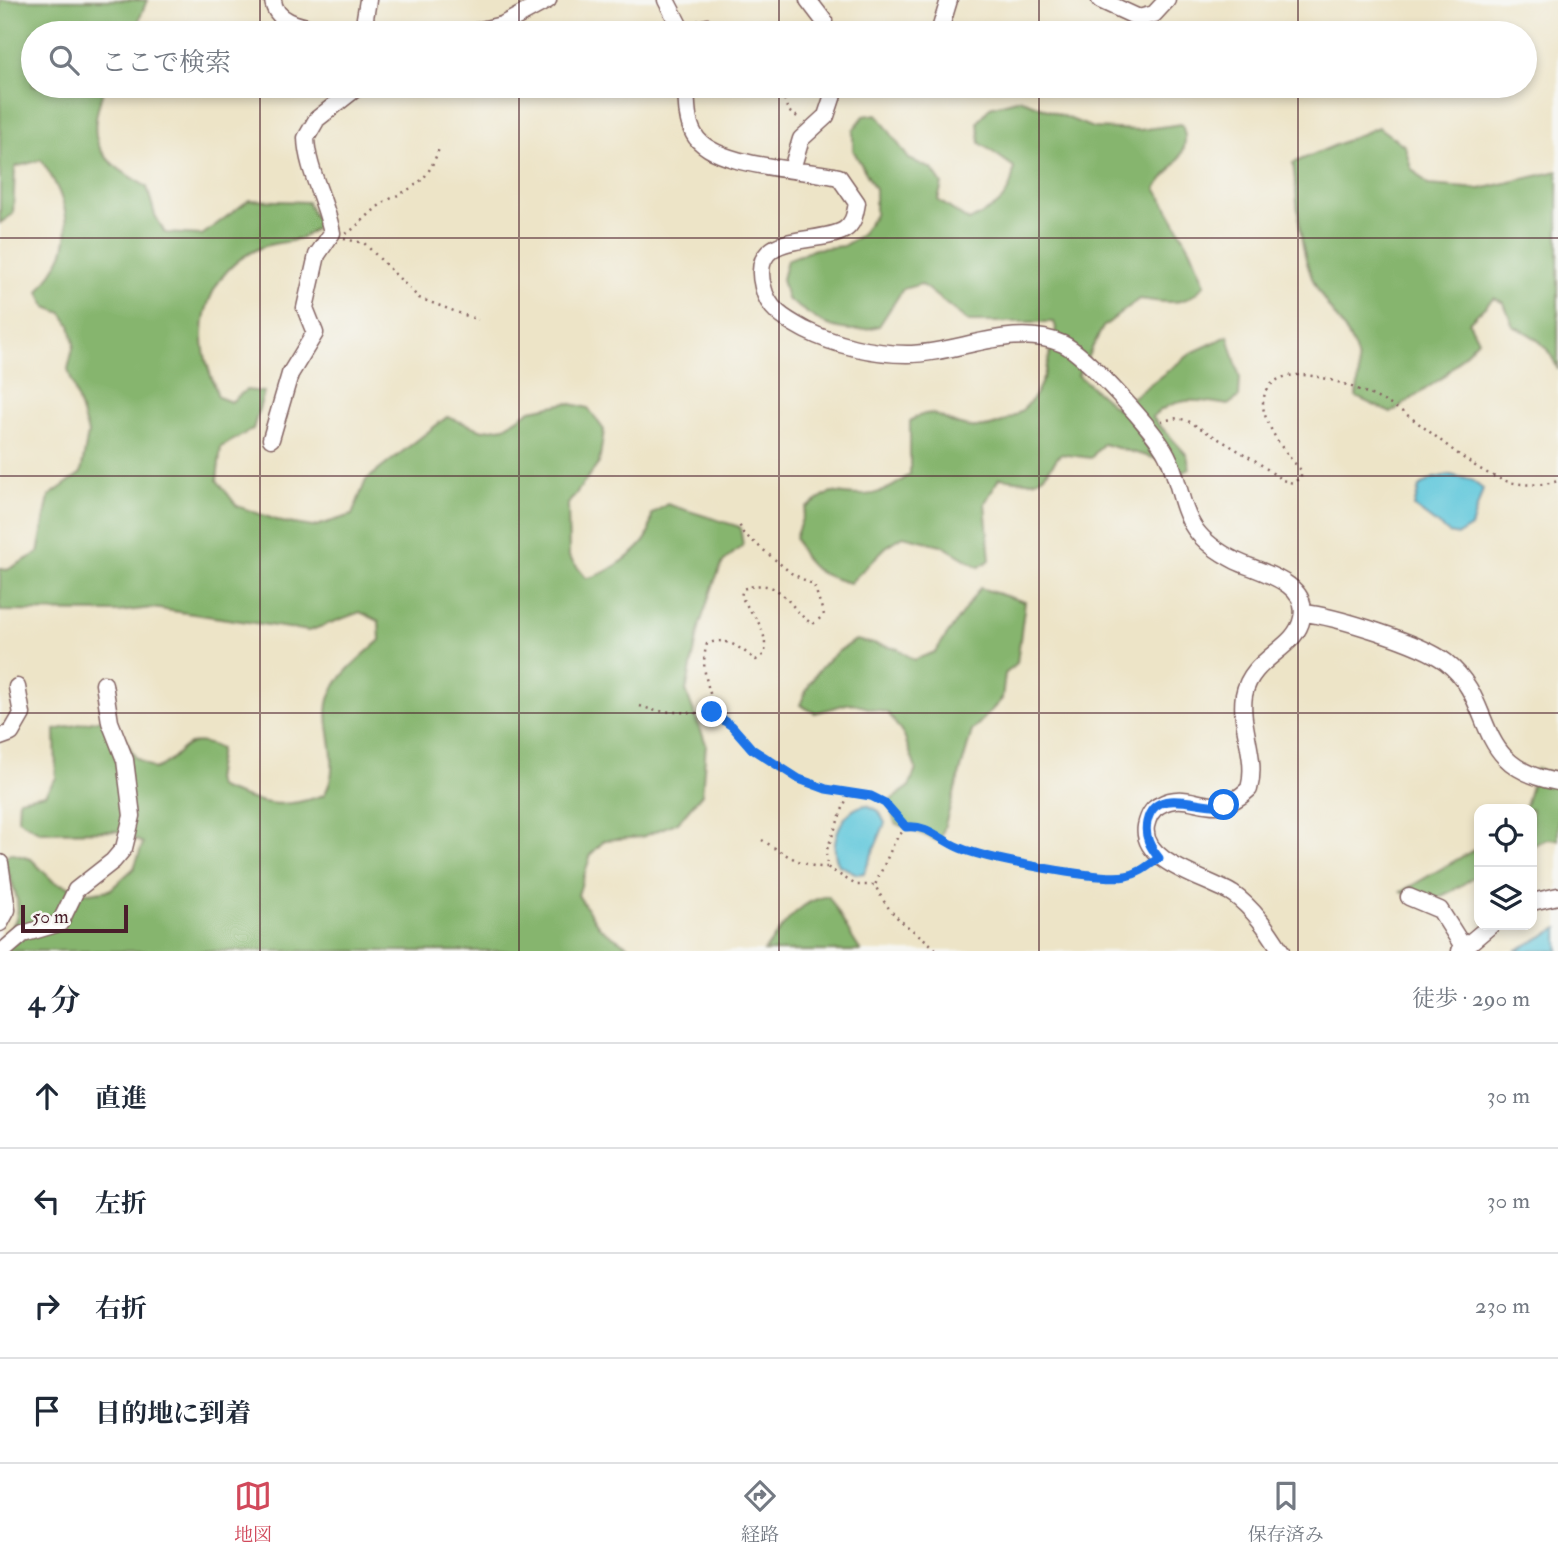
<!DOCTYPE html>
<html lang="ja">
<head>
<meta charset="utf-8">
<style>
  :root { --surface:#fff; --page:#f2f2f3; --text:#1f2937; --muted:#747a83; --line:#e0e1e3; --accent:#d1495b }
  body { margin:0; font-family:"IM FELL Double Pica","Noto Serif JP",serif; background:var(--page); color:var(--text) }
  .controls { position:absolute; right:21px; bottom:21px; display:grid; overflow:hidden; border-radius:14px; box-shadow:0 4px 10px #0003 }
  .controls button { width:63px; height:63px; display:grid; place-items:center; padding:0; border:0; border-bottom:2px solid var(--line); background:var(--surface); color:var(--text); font:35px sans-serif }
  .scale { position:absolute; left:21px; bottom:18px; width:107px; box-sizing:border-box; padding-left:7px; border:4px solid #4a1f2b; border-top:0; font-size:19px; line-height:24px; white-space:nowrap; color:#4a1f2b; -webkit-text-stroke:5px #f6f6f2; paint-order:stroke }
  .stop { position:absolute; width:21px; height:21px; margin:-16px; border:5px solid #1a73e8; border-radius:50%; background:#fff }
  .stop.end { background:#1a73e8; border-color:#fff; box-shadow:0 2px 7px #0008 }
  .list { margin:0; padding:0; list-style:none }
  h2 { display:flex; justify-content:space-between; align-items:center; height:91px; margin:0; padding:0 28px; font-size:30px }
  h2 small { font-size:23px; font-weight:400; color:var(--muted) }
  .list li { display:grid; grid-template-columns:46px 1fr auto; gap:21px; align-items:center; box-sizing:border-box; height:105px; padding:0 28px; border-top:2px solid var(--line) }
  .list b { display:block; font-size:26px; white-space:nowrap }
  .list em { font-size:23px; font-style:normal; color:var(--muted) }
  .icon { flex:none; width:38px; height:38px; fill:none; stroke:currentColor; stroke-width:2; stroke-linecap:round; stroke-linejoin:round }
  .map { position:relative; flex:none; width:1558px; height:951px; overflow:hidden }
  .search { position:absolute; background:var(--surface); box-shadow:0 4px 10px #0003; left:21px; right:21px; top:21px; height:77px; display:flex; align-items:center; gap:18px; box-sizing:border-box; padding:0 24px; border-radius:38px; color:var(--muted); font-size:26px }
  .sheet { height:511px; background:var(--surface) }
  nav { display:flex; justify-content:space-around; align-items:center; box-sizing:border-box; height:98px; border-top:2px solid var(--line); background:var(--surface); font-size:19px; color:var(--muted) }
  nav a { display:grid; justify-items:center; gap:4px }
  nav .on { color:var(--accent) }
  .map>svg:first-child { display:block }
</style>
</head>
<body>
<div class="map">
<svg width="1558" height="951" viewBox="0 0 1558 951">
  <rect width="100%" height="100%" fill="#f6f6f2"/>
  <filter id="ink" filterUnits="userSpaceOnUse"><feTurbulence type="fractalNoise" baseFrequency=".0143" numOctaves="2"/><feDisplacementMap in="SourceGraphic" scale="14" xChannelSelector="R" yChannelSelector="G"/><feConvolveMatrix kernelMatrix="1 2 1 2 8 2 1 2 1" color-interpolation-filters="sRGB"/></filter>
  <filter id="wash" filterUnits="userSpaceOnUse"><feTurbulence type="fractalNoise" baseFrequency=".00686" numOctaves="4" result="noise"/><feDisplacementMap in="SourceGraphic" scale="28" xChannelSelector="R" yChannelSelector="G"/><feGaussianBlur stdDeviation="1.57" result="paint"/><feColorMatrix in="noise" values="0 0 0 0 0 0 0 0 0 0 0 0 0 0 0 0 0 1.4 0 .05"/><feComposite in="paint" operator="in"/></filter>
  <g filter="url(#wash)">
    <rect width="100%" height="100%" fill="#ede4c7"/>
    <path fill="#86b56e" stroke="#686a4c" stroke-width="2" d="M0 0H147L134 33H33V86H105C84 143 97 158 147 187L155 215 165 233 202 235 249 200 307 202 319 225C293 249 287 237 260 248 219 265 198 307 204 350 206 366 214 382 218 397L231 402 246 390 264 392 253 429 221 447 217 480 237 506 282 522 313 527 352 515 366 480 447 417 483 430 505 427 531 410 567 403 588 408 604 430 599 463 568 504 569 557 586 578C603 577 640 552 648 535 650 529 651 520 652 514L667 504 740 527 743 545 723 562 715 580 700 624 686 691 706 744 702 794 678 822 642 837 605 840 591 854 578 895 599 927 636 951H0V940C31 914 14 893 4 859L10 853 31 859 54 882 89 893 110 890 134 868 143 843 117 831 40 832 18 819 19 799 45 794 56 778 55 730 101 719 120 729 135 757 154 769C184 759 181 729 220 749L215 780 219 788C262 803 278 811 324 795 347 758 313 718 335 686 346 668 365 654 380 640L379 621 360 612 309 631 152 608 118 612 0 611V569L7 570 38 553 49 496 81 473 88 433 68 369 74 344 70 325 62 313 46 307 39 292C47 279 60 263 64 249 73 216 59 186 41 160L15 167 13 214 0 223Z
      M1020 99 1093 128 1139 130 1181 124C1195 149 1171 168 1156 188L1191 250 1205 284C1185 309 1167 302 1139 299L1103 327 1078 375 1117 409 1193 352 1228 336 1240 378 1239 397 1228 405C1198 400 1176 395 1152 417L1187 455 1190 469 1171 478 1161 460 1103 444 1091 458 1060 454C1037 488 1038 482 999 478L985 503 990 560 979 567 941 545 903 536 886 547 850 583C818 575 807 569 795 538L806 508 831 492C865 498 883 497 910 474V421C935 405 937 419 960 425 974 429 989 428 1002 422 1044 405 1046 367 1056 328L1054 322H969L921 284 903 289 879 326C837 338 820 322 787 299L782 279 787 260 815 249 843 246 861 235 875 215V189L853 150V130L864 116 877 114 909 159 932 169 942 184 938 200 969 221C997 206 1011 201 1014 167L980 143 978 122 990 107Z
      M1378 127 1405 146 1411 168 1428 185 1480 189 1558 171V370C1549 346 1536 336 1513 326L1504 303 1494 298 1469 322 1478 340 1443 377 1391 413 1356 397C1369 338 1334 327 1313 280 1298 245 1298 201 1293 163Z
      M980 588 1025 602 1017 663 1005 674 1002 699 972 731 940 842 895 823 888 802 909 787 916 769 904 736 888 713 850 703 815 713 800 705C812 674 827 656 856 640L898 649 914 660 935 652Z
      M1536 769 1558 774V840L1547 839 1532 846V809H1524Z
      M1479 847V874C1449 892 1436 908 1401 892Z
      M828 896C841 914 848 934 861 951H764C782 928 797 901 828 896Z"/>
    <path fill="#5fc7db" stroke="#547383" stroke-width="2" d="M1450 475 1471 480 1483 489 1471 527 1458 535 1449 533 1414 507 1419 487 1434 478Z
      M867 805 879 811 885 823 864 873 857 874 839 865C827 844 842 807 867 805Z
      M1558 928V951H1515Z"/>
  </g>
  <g filter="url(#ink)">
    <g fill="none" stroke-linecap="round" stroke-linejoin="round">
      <defs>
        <path id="minor" d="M273 0C275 26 311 27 332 33
          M368 0 365 18 369 33
          M666 0 683 33
          M808 0 824 21
          M1100 0 1139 18 1154 14 1167 0
          M344 33H390
          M469 33 502 25 548 0
          M683 33 708 27 719 33
          M939 33 949 0
          M686 86C687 101 686 120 694 134 712 168 804 169 839 177L857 203C855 213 854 224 844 230 817 246 748 229 763 287 768 310 785 319 805 330 835 345 873 354 907 354 958 354 1012 322 1063 344 1085 354 1156 432 1167 455 1179 478 1180 507 1195 529 1205 543 1220 553 1236 561 1259 572 1310 582 1302 618 1296 650 1251 657 1244 695 1239 727 1258 757 1249 789 1211 825 1193 787 1160 805 1151 809 1148 817 1146 826 1140 863 1208 878 1233 894 1253 908 1268 930 1281 951
          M792 169 801 139 826 116 836 86
          M271 439 290 374 315 333 305 308 317 255 332 233C326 200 307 170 306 138L317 119 359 86
          M1303 613C1335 616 1421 643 1446 662 1498 703 1470 767 1558 782
          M0 737 11 733 22 714 17 687
          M0 863 7 910 0 923
          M1409 897 1440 910 1464 948
          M1532 902 1558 896
          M3 951 23 934 60 923 76 890 113 861 124 848 132 816 125 760 110 722 104 684
          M1460 951 1491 925"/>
      </defs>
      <use href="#minor" stroke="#836462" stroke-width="19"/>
      <path stroke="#836462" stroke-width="2.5" stroke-dasharray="2 5" stroke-linecap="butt" d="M780 86 788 111 801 119
        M346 234C361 224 374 207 390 199 421 184 428 179 440 146
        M344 239 364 243 419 298 478 320
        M1161 421 1178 418 1188 421 1256 461 1282 480 1293 483 1301 477V470C1289 458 1277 442 1270 427 1263 412 1259 401 1269 387 1293 356 1371 393 1398 409 1432 430 1463 464 1500 479 1518 486 1540 486 1558 481
        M640 706 656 711 716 714 752 749 799 778 826 789 871 796 885 803 906 827C927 824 941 841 959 848 987 859 1097 880 1124 877 1133 876 1140 871 1148 866
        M716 714C710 690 699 669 707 644 726 635 741 649 756 660L765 654C767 625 753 618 741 596L743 589C784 574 788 611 813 624L824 615 814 585 791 573 743 533 739 524
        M848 795 826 852 827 867 856 885H875
        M906 827 895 841 875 885C893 923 909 924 938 951
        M762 840C780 851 805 869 827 867"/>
      <use href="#minor" stroke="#fff" stroke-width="16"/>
    </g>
  </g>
  <g fill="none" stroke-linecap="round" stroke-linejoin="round" filter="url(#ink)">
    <path stroke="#1a73e8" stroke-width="9" d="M712 712 732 726 752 749 799 779 826 789 871 796 885 803 906 827C928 824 941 841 960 848 987 859 1100 881 1126 876 1139 874 1149 865 1159 858 1150 847 1144 836 1147 822 1155 784 1200 809 1224 805"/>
  </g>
  <path fill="none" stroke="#4a1f2b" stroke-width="2" stroke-opacity="0.55" d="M260 0V33M519 0V33M779 0V33M1039 0V33M1298 0V33M260 86V951M519 86V951M779 86V951M1039 86V951M1298 86V951M0 238H1558M0 476H1558M0 713H1558"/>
</svg>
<div class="controls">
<button><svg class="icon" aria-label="locate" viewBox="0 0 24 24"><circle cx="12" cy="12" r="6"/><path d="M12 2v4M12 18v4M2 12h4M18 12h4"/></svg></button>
<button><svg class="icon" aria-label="layers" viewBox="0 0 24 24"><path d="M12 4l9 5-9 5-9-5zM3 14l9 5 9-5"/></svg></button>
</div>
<div class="scale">50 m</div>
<div class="stop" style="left:1224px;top:805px"></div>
<div class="stop end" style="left:712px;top:712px"></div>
<div class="search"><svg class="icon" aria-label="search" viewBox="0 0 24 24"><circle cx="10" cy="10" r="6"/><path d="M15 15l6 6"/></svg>ここで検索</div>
</div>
<section class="sheet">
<h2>4 分<small>徒歩 · 290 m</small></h2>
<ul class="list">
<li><svg class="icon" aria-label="ahead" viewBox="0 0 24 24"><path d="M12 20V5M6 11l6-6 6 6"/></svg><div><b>直進</b></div><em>30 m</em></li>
<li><svg class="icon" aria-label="left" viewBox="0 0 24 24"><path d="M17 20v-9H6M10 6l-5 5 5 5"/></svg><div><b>左折</b></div><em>30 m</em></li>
<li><svg class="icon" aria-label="right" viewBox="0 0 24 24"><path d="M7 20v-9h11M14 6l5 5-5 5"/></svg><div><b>右折</b></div><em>230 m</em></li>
<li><svg class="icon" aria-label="arrive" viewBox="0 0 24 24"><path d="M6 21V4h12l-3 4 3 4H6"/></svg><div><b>目的地に到着</b></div></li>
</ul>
</section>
<nav>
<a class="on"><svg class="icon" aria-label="map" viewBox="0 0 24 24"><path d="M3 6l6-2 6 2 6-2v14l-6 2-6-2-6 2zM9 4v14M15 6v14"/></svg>地図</a>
<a><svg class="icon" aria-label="directions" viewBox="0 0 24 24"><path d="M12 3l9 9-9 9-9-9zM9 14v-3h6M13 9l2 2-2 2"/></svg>経路</a>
<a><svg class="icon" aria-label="saved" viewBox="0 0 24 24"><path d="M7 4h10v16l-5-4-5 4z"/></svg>保存済み</a>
</nav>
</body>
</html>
